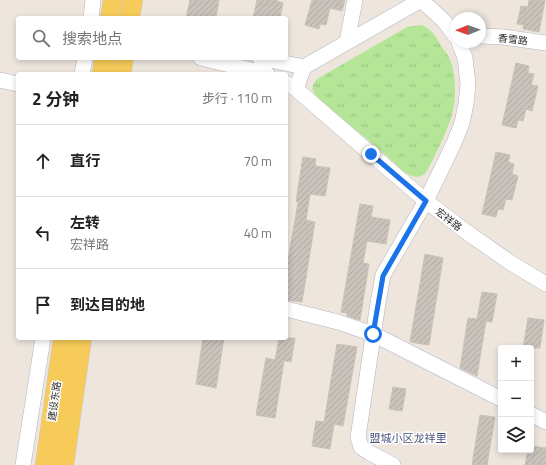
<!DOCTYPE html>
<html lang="zh">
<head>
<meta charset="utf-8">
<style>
  :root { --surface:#fff; --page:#f6f6f6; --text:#222; --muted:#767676; --line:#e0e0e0 }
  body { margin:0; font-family:"Titillium Web","Noto Sans SC",sans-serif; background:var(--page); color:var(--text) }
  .controls { position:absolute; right:12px; bottom:12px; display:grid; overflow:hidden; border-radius:4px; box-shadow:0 2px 6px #0003 }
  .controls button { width:36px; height:36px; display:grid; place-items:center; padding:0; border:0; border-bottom:1px solid var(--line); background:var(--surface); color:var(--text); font:20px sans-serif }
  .compass { position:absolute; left:450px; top:12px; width:36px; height:36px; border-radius:50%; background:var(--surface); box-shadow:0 2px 6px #0003; rotate:269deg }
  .stop { position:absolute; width:12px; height:12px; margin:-9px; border:3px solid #1a73e8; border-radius:50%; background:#fff }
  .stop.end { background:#1a73e8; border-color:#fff; box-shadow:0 1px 4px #0008 }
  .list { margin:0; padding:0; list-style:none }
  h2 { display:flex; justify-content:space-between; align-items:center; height:52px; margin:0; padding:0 16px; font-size:17px }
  h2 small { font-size:13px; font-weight:400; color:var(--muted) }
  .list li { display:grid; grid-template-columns:26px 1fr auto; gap:12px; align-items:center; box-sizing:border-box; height:72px; padding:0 16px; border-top:1px solid var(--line) }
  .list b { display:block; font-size:15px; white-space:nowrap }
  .list p { margin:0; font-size:13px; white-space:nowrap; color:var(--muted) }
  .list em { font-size:13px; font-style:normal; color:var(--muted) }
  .icon { flex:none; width:22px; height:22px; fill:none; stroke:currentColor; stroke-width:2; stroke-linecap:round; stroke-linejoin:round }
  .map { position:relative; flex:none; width:546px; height:465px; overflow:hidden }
  .search { position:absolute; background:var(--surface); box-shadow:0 2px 6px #0003; left:16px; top:16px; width:272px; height:44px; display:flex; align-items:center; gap:10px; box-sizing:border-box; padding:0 14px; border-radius:4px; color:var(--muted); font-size:15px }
  .panel { position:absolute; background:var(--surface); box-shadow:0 2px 6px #0003; left:16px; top:72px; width:272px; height:268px; border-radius:4px }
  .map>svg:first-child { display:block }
</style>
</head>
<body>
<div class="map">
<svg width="546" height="465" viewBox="0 0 546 465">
  <defs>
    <pattern id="grass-tufts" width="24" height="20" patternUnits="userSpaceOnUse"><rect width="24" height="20" fill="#b5e697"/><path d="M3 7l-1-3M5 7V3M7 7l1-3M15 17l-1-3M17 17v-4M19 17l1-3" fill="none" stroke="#9cc582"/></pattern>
    <pattern id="building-hatch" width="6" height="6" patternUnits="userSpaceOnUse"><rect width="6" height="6" fill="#c9c3bc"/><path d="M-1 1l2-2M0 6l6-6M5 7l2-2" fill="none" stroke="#ada8a2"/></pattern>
  </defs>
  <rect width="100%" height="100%" fill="#eee6dd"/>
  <path fill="url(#grass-tufts)" d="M422 25C433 30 436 37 442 47 444 50 447 54 449 57 457 74 457 104 450 121 444 138 436 153 428 169 424 176 419 179 410 175 401 172 394 162 387 156 365 137 342 119 320 100 313 92 309 88 317 79L407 27 414 26Z"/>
  <path fill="url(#building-hatch)" stroke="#c9c2b6" d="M190 0H219L216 18H186Z
    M257 0H277V1L283 3 280 18H253Z
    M312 0H345L342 11 330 8 326 25 320 24 319 29 305 25Z
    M529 0H545L539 32 523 29 524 25 517 24 521 6 528 7Z
    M516 63 529 66 528 73 534 74 531 85 538 86 532 111 526 109 523 121 518 120 516 128 502 125Z
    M496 152 510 155 508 162 514 164 512 174 518 176 512 200 506 199 503 210 498 209 496 217 482 214Z
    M303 157 316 159 315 166 330 168 325 196 310 194 306 220 315 222 302 302 286 300V272L298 202 296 201Z
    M360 204 373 206 371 217 390 220 386 244 367 241 363 263 369 264 360 320 347 316V313L341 312Z
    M425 254 443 258 429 345 410 342Z
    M482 292 497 294 492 322 486 321 477 376 460 368 468 318 477 319Z
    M528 318 544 320 540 348H523Z
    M203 338H224L216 388 196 384Z
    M279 338H295L291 362 280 360 284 361 275 418 256 415 266 358 275 360Z
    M337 344 357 347 343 426 334 424 330 449 312 446 316 421 324 422Z
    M393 387 406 389 402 411 389 409Z
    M480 415 495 417 487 465H472Z
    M531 446 546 448V465H525L527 454H531Z"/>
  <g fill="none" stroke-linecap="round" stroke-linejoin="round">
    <defs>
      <path id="minor" d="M421 0 444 21 456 37
        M91 18 93 0
        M480 36 504 37 546 43
        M347 42 355 0
        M201 58 267 74
        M260 58 304 67
        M82 74 85 58
        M0 80 18 84
        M286 83 296 89 371 154 426 201 468 233 511 263 546 284
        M296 89 304 67 421 0
        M286 309 338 322 373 334 501 399
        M531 414 546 422
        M23 465 43 338
        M393 465 370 453 361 447 358 437 378 303 383 275 426 201 454 143 462 123 466 104 468 84 465 58 459 42"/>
      <path id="major" d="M110 18 113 0
        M130 18 133 0
        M102 74 104 58
        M121 74 124 58
        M45 465 63 338
        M64 465 82 338"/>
    </defs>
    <use href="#minor" stroke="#b1b4bf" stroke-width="16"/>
    <use href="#major" stroke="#c8c8c8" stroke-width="20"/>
    <use href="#minor" stroke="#fff" stroke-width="15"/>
    <use href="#major" stroke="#f6cb59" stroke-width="19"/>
  </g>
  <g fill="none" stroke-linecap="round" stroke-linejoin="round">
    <path stroke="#1a73e8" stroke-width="5" d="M371 154 426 201 383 276 373 334"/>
  </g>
  <g text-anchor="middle" stroke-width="3" stroke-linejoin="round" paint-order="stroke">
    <g font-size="10" fill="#2b2b2b" stroke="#fff">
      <text transform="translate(513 39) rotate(7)" y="4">香雪路</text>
      <text transform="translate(449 219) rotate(38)" y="4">宏祥路</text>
      <text transform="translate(54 401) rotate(-82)" y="4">建设东路</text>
    </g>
    <g font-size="11" fill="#49557e" stroke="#fff">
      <text x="408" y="442">盟城小区龙祥里</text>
    </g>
  </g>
</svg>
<div class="controls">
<button>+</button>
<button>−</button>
<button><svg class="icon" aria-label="layers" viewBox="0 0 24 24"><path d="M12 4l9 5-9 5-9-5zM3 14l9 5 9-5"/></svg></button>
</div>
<svg class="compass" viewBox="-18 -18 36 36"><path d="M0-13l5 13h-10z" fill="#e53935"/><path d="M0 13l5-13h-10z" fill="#767676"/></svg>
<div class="stop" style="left:373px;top:334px"></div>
<div class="stop end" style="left:371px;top:154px"></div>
<div class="search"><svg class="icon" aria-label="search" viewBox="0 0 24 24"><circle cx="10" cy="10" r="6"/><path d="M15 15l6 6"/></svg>搜索地点</div>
<section class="panel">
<h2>2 分钟<small>步行 · 110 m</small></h2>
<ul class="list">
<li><svg class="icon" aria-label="ahead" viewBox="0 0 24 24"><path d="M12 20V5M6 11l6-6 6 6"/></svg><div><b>直行</b></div><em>70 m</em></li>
<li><svg class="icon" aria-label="left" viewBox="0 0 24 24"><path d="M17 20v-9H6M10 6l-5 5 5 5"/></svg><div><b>左转</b><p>宏祥路</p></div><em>40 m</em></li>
<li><svg class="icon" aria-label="arrive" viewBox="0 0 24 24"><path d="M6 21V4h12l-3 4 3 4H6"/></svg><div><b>到达目的地</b></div></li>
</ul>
</section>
</div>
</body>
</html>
